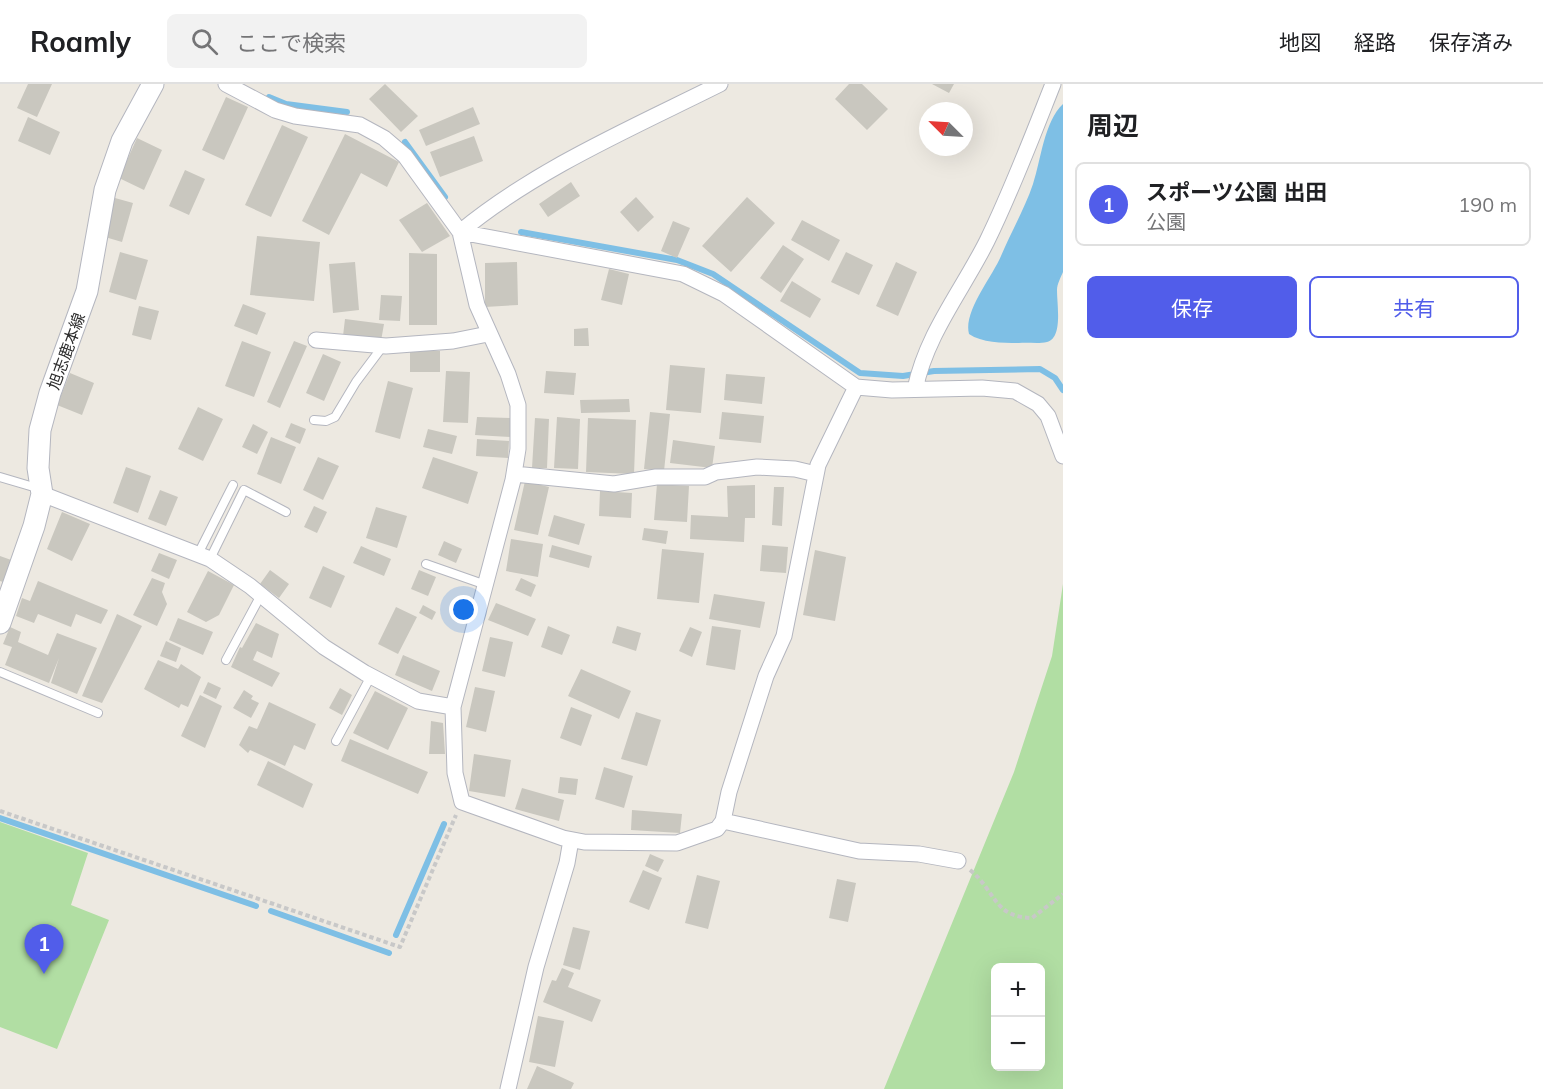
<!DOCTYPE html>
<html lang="ja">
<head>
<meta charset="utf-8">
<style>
  :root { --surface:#fff; --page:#f2f2f2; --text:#202124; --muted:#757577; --line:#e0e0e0; --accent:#515dea }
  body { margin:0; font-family:Mulish,"Noto Sans JP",sans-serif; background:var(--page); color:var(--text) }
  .controls { position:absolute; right:18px; bottom:18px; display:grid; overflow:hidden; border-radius:9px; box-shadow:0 6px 24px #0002 }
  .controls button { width:54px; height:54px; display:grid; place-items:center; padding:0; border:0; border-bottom:2px solid var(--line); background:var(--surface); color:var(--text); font:30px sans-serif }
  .compass { position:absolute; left:919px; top:18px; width:54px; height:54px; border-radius:50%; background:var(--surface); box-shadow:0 6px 24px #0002; rotate:294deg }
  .you { position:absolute; left:464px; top:526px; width:21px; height:21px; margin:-15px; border:4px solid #fff; border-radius:50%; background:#1a73e8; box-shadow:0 0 0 9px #1a73e833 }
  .badge { display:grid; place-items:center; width:39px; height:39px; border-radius:50%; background:var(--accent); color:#fff; font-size:20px; font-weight:700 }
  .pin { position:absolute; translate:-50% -50px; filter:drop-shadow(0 2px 3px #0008) }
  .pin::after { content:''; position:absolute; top:32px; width:21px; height:18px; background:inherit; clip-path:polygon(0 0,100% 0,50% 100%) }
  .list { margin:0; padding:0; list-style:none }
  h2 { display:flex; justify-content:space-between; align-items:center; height:78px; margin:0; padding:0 24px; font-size:26px }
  h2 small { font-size:20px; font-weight:400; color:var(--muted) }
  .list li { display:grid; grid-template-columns:39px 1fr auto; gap:18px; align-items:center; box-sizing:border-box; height:84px; margin:0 12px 12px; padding:0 12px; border:2px solid var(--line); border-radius:9px }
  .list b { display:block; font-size:22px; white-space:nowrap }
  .list p { margin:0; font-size:20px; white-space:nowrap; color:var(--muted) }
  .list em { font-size:20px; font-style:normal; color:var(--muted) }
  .actions { display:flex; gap:12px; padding:18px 24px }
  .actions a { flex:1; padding:14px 0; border:2px solid var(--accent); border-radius:9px; text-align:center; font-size:21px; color:var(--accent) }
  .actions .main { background:var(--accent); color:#fff }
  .icon { flex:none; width:33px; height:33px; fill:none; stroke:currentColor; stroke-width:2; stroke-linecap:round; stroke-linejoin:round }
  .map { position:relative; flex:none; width:1063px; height:1005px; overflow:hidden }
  header { display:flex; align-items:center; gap:36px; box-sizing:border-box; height:84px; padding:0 30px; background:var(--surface); border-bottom:2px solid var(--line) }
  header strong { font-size:28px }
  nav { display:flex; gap:33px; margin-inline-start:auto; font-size:21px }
  .search { width:420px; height:54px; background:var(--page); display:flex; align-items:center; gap:15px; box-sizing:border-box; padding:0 21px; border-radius:9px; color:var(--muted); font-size:22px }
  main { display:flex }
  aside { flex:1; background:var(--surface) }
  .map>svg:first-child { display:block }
</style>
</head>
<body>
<header>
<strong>Roamly</strong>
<div class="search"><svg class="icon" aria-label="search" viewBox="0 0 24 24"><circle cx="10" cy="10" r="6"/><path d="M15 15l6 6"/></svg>ここで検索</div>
<nav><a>地図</a><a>経路</a><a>保存済み</a></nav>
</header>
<main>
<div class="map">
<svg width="1063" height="1005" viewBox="0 0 1063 1005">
  <rect width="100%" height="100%" fill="#ede9e1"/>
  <path fill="#b1dea3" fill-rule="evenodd" d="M1063 500V1005H884L1014 688 1052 572ZM996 884H1040V982H996Z
    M0 738 88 769 71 821 109 836 57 965 0 943Z"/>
  <path fill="#7ebfe5" d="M1063 20V188C1061 193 1057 200 1057 206 1057 221 1063 254 1047 258 1038 260 1028 258 1019 259 1003 259 982 259 969 250 963 228 992 193 1001 172 1011 148 1025 124 1033 100 1041 76 1044 38 1063 20Z"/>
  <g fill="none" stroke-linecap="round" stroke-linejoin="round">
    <path stroke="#7ebfe5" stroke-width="6" d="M269 13 286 20 347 28
      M405 58 445 113
      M521 148 677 176 713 190 860 289 903 292 934 287 1040 285 1055 294 1063 306
      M0 734 256 822
      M271 827 389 869
      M396 851 444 740"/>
  </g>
  <path fill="#c9c7bf" d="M28 0H52L37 33 17 24Z
    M385 0 418 32 401 48 369 15Z
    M849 0H862L888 25 867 46 835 15Z
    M932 0H954L949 9Z
    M226 13 248 23 224 76 202 66Z
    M473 23 480 40 426 62 419 46Z
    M28 33 60 48 50 71 18 57Z
    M282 41 308 53 271 133 245 121Z
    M345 50 399 78 387 103 361 89 329 151 302 137Z
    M474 52 483 77 440 93 430 68Z
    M137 54 162 66 144 106 119 94Z
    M185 86 205 95 189 131 169 122Z
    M571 98 580 112 548 133 539 120Z
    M636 113 654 133 638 148 620 128Z
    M747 113 775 139 731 188 702 162Z
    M115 114 133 119 122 158 105 153Z
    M427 119 450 152 422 168 399 136Z
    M802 136 840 156 829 177 791 156Z
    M673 137 690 144 677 174 661 167Z
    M257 152 320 158 314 217 250 211Z
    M783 161 804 175 781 209 760 194Z
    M120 168 148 176 136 216 109 208Z
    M846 168 873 181 859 211 831 198Z
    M409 169 437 170V241H409Z
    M355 178 359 226 333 229 329 180Z
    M517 178 518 221 485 223V179Z
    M896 178 917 188 898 232 876 222Z
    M609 185 629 190 622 221 601 216Z
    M792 197 821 215 810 234 780 217Z
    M381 211 402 212 400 237 379 236Z
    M243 220 266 229 257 251 234 242Z
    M139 222 159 227 151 256 132 251Z
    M345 235 384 240 381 257 343 252Z
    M588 244 589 262H574V245Z
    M242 257 271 268 254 313 225 302Z
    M294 257 307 262 280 324 267 318Z
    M410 267H440V288H410Z
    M323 270 341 278 324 317 306 309Z
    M670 281 705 284 701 329 666 326Z
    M446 287 470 288 468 339 443 338Z
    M546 287 576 289 574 311 544 309Z
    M70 289 94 299 82 331 57 321Z
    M726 290 765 293 762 320 724 316Z
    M388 297 413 304 400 355 375 348Z
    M629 315 630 328 581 329 580 316Z
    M198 323 223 335 203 377 178 365Z
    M650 328 670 330 664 387 644 385Z
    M722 328 764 332 761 359 719 355Z
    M477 333 512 334 511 353 475 351Z
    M557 333 580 335 578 385 554 384Z
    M535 334 549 335 547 384H532Z
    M588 334 636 336 634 390 586 388Z
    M291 339 306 345 300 360 285 353Z
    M253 340 268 348 257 370 242 363Z
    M428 345 457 352 452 370 423 363Z
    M271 353 296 363 281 400 257 390Z
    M477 355 509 357 508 374 476 372Z
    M673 356 715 362 712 384 670 379Z
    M318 373 339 382 323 416 303 406Z
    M433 373 478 388 468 420 422 404Z
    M126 383 151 392 138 429 113 419Z
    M525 397 549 403 538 451 514 446Z
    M657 400 689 402 687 438 654 436Z
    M755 401V434H745L744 458 690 455 691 431 728 433 727 402Z
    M774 403H784L782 442 772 441Z
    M160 406 178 413 166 442 148 435Z
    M600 407 632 409 631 434 599 432Z
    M314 422 327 428 317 449 304 443Z
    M376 423 407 432 397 464 366 454Z
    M62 428 90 440 72 477 47 465Z
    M554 431 585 440 579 461 548 452Z
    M644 444 668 447 666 460 642 456Z
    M511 455 543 460 538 493 506 487Z
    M444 457 462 465 456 479 438 471Z
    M552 461 592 472 589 484 549 473Z
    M762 461 788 463 786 489 760 487Z
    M361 462 391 475 384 492 353 479Z
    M662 465 704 469 699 519 657 515Z
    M815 466 846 473 835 537 803 531Z
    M159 469 177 476 169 495 151 487Z
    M0 472 14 477 6 499 0 497Z
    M323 482 345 492 331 524 309 514Z
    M270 486 289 500 279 514 260 500Z
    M419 486 436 493 428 512 411 505Z
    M208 487 234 501 219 531 206 538 187 528Z
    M152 494 165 499 162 508 167 520 157 542 133 531Z
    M521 494 536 501 531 513 515 506Z
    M38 497 108 526 101 540 76 530 71 543 38 530 34 539 16 532 22 514 30 517Z
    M714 510 765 518 760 544 709 535Z
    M496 519 536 535 528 552 488 536Z
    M423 521 436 528 432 536 419 529Z
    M396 523 417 533 398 570 378 560Z
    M117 530 142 542 102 619 82 612Z
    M178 534 213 548 203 571 169 556Z
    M256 539 279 550 272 574 257 567 253 576 280 589 272 603 231 583 240 563 242 564Z
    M548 542 570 551 562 571 541 563Z
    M617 542 641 549 636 567 612 559Z
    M712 542 741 546 735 586 706 581Z
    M10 543 21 548 18 558 48 571 57 549 97 564 77 610 51 599 59 574 49 599 5 581 12 563 3 560Z
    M690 543 702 548 692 573 679 567Z
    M490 553 513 558 505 593 482 587Z
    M166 557 181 564 176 578 160 572Z
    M403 571 440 587 432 607 395 591Z
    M158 576 178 585 181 580 201 593 188 623 181 620 179 624 144 605Z
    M581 585 631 607 619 635 568 612Z
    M208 598 221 604 216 615 203 609Z
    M475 603 495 607 486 648 466 643Z
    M340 604 352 611 342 631 329 624Z
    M244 606 253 612 251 615 259 619 251 634 233 624Z
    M375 607 408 624 388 666 353 649Z
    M200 611 222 622 205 664 181 652Z
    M269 618 316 640 305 666 294 661 285 682 250 666 248 669 239 661 249 642 257 645Z
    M571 623 592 631 581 662 560 654Z
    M636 628 661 636 647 682 621 675Z
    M431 637 443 639 445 670H429Z
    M350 655 428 688 418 710 341 677Z
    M474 670 511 676 505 713 469 707Z
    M268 677 313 700 303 724 257 701Z
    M604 683 633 692 624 724 595 715Z
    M560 693 578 695 576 711 558 709Z
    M522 704 564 716 559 737 515 725Z
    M632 726 682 730 680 749 631 746Z
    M650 770 664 776 658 788 645 782Z
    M643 786 662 794 649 826 629 818Z
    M697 791 720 797 708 845 685 839Z
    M837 795 856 799 848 838 829 834Z
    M573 843 590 847 580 886 563 881Z
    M562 884 574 889 568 903 601 916 592 938 543 918 552 896 556 897Z
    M538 932 564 937 555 983 529 978Z
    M537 982 574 999 571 1005H527Z"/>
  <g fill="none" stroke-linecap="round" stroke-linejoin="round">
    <defs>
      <path id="service" d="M314 336 326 337 335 333 356 298 383 262
        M0 393 37 404
        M198 470 233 401
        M210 475 244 406 286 428
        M426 480 486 501
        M226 576 261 511
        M0 588 98 629
        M336 657 371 592"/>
      <path id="minor" d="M226 0 275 26 295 32 360 41 384 54 405 72 460 148 477 221 508 290 518 321V365L513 396 453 623 455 689 462 718 563 754 584 758 677 759 717 745 723 737 729 708 766 592 784 552 818 381 856 303
        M460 148 683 190 724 210 856 303 892 306 982 304 1015 307 1038 320 1048 332 1063 372
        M460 148C536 85 632 44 720 0
        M316 256 386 262 453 257 488 250
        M915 305C927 249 962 207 987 157 1012 106 1032 53 1053 0
        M514 390 614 400 656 393H705L716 388 757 383 795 385 816 390
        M42 410 210 475 250 502 324 563 365 589 418 617 453 623
        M723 737 859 767 919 770 958 777
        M508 1005 536 883 567 779 571 756"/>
      <path id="secondary" d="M0 539 34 442 42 410 38 384 40 346 50 309 87 207 105 106 122 57 153 0"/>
    </defs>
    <use href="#service" stroke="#b4b6bf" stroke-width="10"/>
    <use href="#minor" stroke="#b4b6bf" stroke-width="17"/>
    <use href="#secondary" stroke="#b4b6bf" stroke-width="23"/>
    <path stroke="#c8c8c8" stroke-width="4" stroke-dasharray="4.5 3" stroke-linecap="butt" d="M0 727 400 863 456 731
      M970 786C996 807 993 833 1032 834L1063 810"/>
    <use href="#service" stroke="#fff" stroke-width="8"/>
    <use href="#minor" stroke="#fff" stroke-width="15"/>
    <use href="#secondary" stroke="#fff" stroke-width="21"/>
  </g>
  <g text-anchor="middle" stroke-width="4.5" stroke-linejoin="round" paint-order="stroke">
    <g font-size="16" fill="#2d2d2d" stroke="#fff">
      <text transform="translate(66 267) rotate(-70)" y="6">旭志鹿本線</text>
    </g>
  </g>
</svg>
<div class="controls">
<button>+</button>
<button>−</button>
</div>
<svg class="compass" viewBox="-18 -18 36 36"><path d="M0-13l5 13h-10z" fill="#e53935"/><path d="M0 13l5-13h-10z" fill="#757577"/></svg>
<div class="you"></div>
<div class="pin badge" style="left:44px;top:890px">1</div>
</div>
<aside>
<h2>周辺<small></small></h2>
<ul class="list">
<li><span class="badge">1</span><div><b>スポーツ公園 出田</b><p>公園</p></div><em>190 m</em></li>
</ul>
<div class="actions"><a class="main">保存</a><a>共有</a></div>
</aside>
</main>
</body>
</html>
